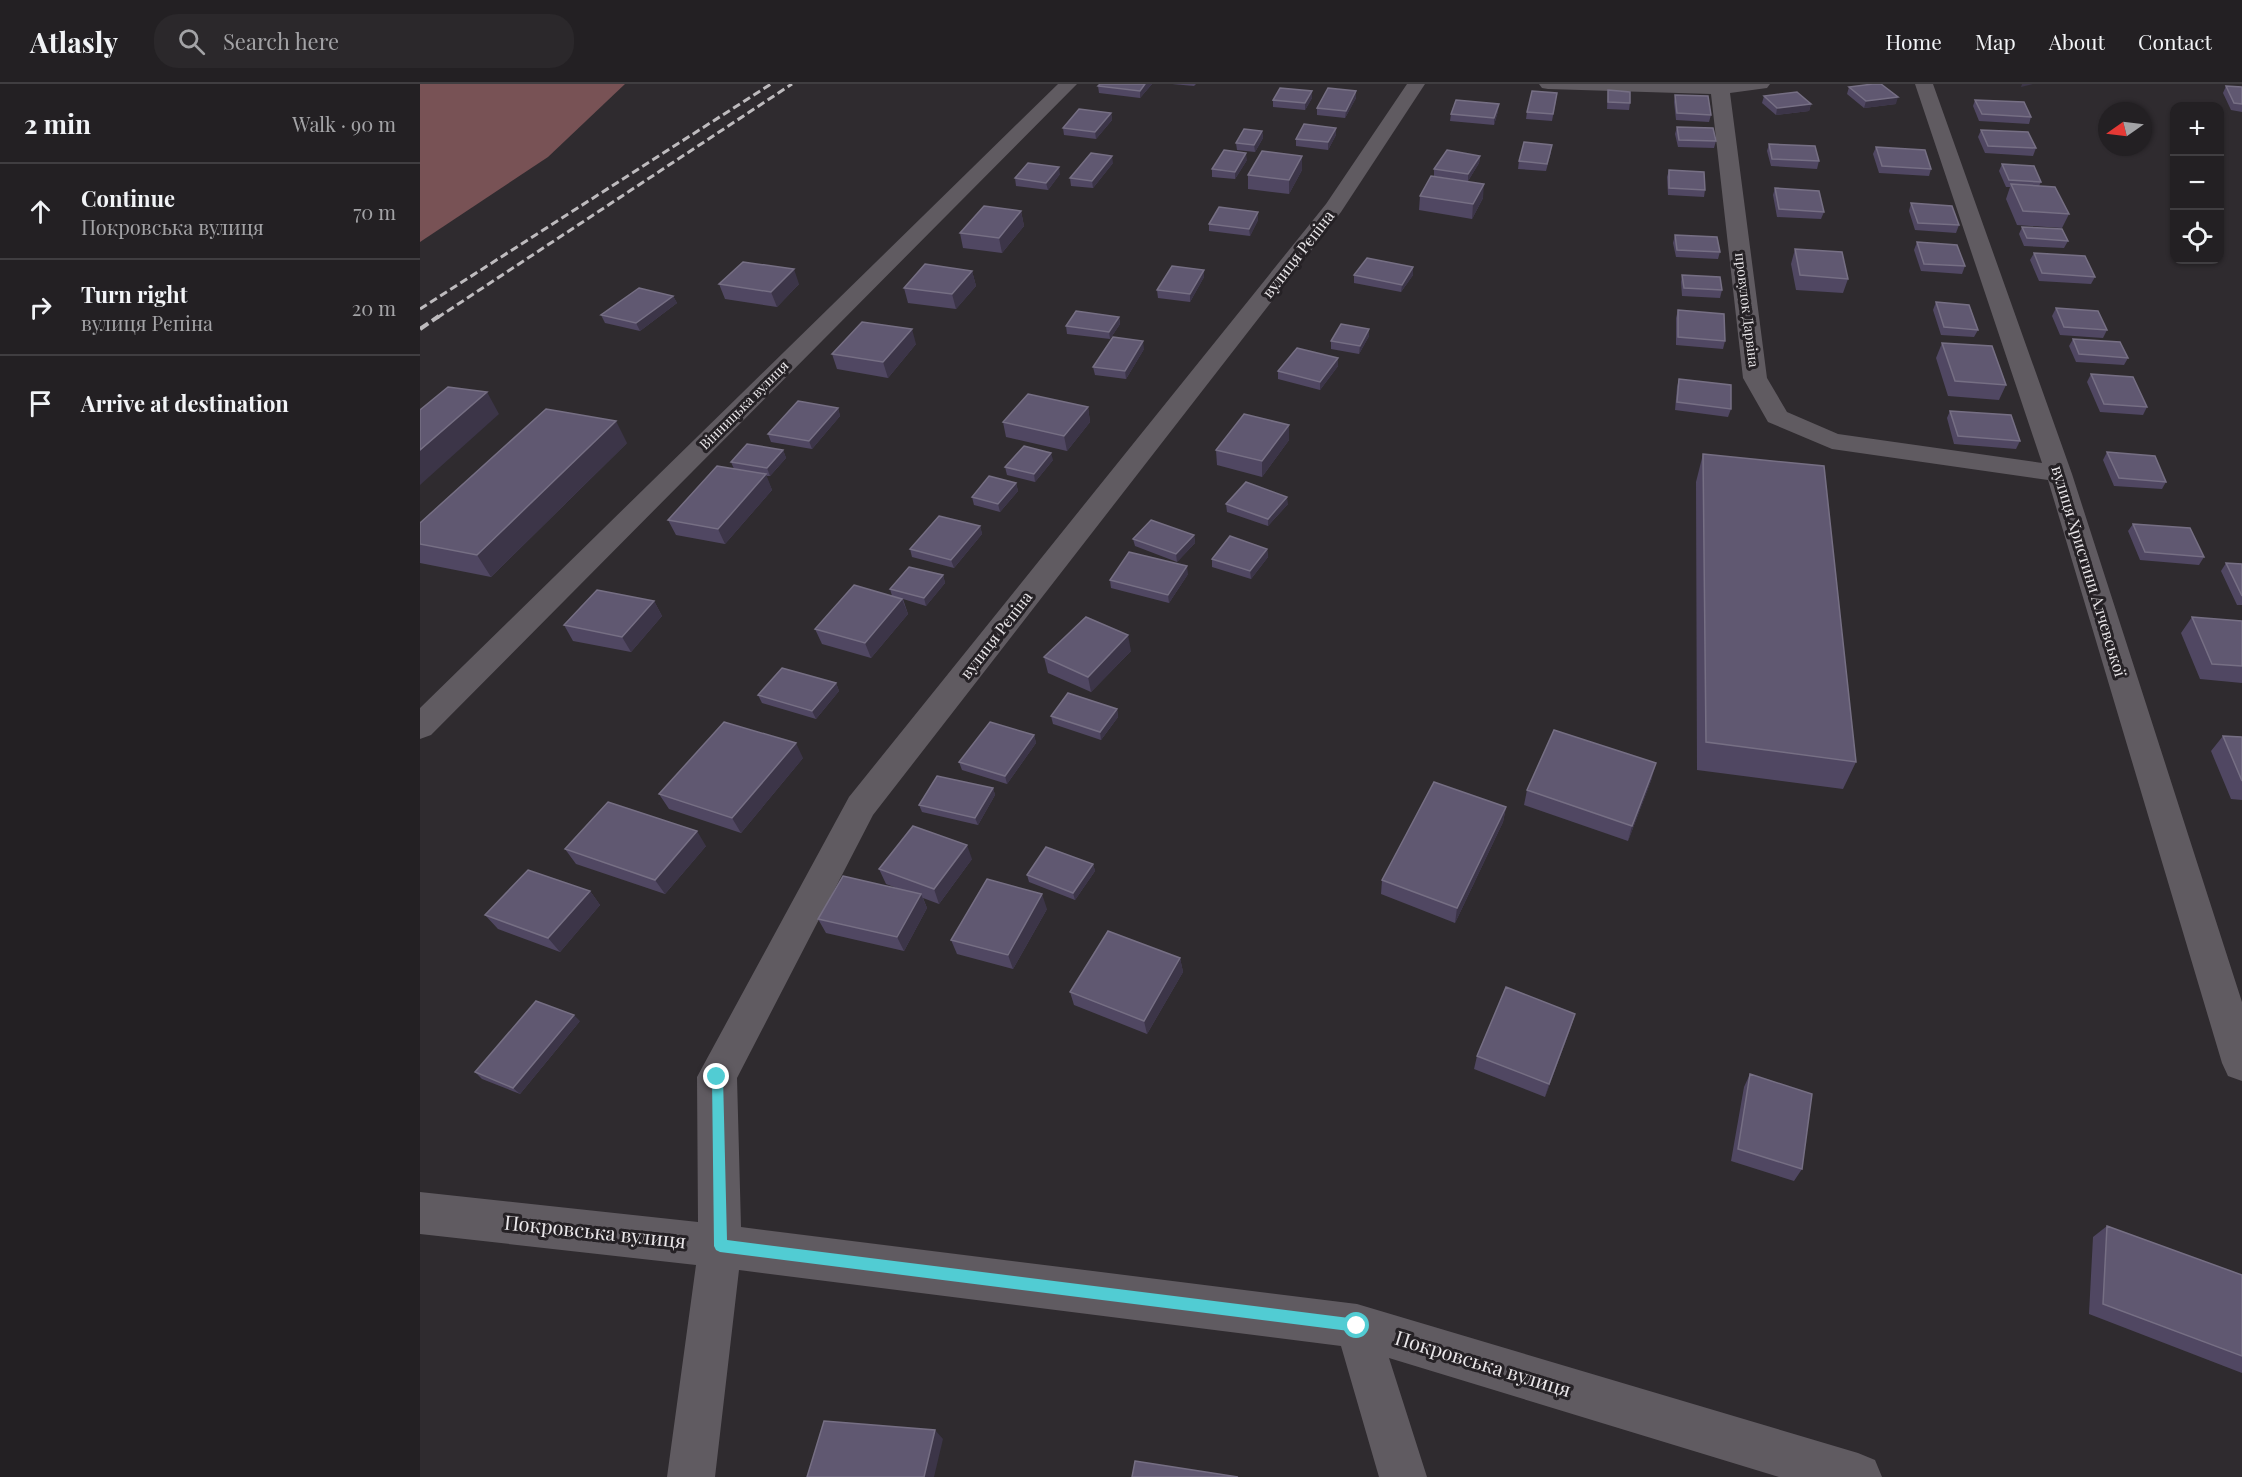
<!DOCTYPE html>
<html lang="en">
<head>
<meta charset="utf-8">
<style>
  :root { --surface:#232023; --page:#2b282b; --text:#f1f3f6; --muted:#a3a3a6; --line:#403e41 }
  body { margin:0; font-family:"Playfair Display",serif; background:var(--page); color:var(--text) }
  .controls { position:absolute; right:18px; top:18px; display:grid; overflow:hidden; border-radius:12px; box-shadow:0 2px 4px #0004 }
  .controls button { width:54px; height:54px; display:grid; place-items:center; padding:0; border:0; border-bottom:2px solid var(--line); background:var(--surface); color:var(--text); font:30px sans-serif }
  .compass { position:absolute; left:1678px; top:18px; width:54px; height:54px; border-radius:50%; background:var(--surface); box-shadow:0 2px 4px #0004; rotate:256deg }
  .stop { position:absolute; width:18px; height:18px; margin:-14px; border:4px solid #51ccd3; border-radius:50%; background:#fff }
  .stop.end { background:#51ccd3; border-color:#fff; box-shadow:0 2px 6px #0008 }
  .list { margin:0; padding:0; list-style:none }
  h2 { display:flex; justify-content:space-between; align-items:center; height:78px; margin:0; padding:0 24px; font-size:26px }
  h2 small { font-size:20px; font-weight:400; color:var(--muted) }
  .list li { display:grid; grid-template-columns:39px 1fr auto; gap:18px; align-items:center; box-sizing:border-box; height:96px; padding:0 24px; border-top:2px solid var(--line) }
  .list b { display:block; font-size:22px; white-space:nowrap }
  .list p { margin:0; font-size:20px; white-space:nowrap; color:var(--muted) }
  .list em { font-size:20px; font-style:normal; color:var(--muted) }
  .icon { flex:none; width:33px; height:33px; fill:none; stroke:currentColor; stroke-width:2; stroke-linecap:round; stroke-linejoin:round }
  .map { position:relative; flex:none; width:1822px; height:1393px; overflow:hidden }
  header { display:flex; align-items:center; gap:36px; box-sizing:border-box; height:84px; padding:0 30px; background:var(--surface); border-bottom:2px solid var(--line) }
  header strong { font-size:28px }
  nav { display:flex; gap:33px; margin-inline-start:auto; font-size:21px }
  .search { width:420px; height:54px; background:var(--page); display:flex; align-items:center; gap:15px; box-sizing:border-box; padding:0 21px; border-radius:24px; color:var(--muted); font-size:22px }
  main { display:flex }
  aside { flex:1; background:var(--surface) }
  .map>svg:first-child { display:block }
</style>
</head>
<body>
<header>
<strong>Atlasly</strong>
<div class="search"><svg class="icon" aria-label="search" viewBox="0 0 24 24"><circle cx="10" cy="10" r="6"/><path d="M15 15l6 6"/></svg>Search here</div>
<nav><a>Home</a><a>Map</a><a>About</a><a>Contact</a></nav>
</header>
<main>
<aside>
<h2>2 min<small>Walk · 90 m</small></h2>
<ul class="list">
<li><svg class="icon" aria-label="ahead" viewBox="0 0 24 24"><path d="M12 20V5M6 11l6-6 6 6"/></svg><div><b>Continue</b><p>Покровська вулиця</p></div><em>70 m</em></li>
<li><svg class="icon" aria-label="right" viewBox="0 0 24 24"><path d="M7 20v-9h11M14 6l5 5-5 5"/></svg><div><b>Turn right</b><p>вулиця Рєпіна</p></div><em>20 m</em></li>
<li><svg class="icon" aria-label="arrive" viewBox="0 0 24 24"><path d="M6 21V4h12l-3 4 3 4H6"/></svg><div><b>Arrive at destination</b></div></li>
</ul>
</aside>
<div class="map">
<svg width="1822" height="1393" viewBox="0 0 1822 1393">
  <rect width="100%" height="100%" fill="#2f2b2f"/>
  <path fill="#785255" d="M0 0H205L128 73 0 158Z"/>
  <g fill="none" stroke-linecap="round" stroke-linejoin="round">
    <path fill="#605b61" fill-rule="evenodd" d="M638 0H657L11 651 0 655V624Z
      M987 0H1005L921 128 453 731 317 994 321 1143 937 1220 1438 1369 1455 1376 1462 1393H1359L969 1274 1007 1393H959L921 1262 319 1186 295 1393H247L276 1181 0 1150V1108L278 1138 277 993 429 713 906 120Z
      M1119 0H1350L1347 4 1310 9 1347 294 1367 328 1418 350 1622 379 1495 0H1513L1652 390 1822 918V997L1808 992 1802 979 1628 396 1412 365 1348 338 1323 294 1291 10 1128 5 1122 4Z"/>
    <path stroke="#bebbbe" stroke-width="3" stroke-dasharray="8 4" stroke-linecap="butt" d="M0 225 351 0
      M17 234 372 0"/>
    <path stroke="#bebbbe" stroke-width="4" stroke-dasharray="10 4.5" stroke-linecap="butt" d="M0 245 19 232"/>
  </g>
  <path fill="#504762" d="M680 0H732L720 14 679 9 678 2Z
    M752 0H776L774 2Z
    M1806 2 1822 3V28L1811 26 1803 9Z
    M1429 3 1476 20 1444 24 1427 10Z
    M1188 6 1210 19 1209 26 1187 25Z
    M892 7V14L885 26 853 23V16Z
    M936 7V14L925 34 897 31V24Z
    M1255 11 1291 31 1289 38 1256 36 1254 18Z
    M1344 12 1391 20 1389 27 1356 31 1342 19Z
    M1136 16 1132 37 1106 35 1107 28Z
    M1555 16 1611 33 1609 40 1559 37 1553 22Z
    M1078 27 1074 41 1030 37 1031 30Z
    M691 29 692 36 676 55 644 51 643 44Z
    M1257 43 1296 57 1294 64 1258 63 1255 50Z
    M1561 46 1616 64 1613 72 1565 69 1558 53Z
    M842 47 843 54 835 68 817 66 816 59Z
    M916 51 908 66 876 62V55Z
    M1349 60 1399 77 1397 85 1351 82 1347 67Z
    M1456 63 1511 85 1509 92 1459 89 1453 70Z
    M1131 68 1126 87 1098 85 1099 77Z
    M1060 72 1059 79 1048 97 1063 114 1052 135 999 126 1000 112 1044 97 1014 92V85Z
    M827 76 815 95 792 93V85Z
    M693 79 673 104 651 102 650 94Z
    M1582 80 1621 98 1619 102 1649 130 1642 144 1597 141 1586 115 1590 103H1586L1579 87Z
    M882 86 869 110 828 105V91Z
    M1249 86 1285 106 1284 113 1248 111 1247 93Z
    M640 90 628 106 596 102 595 94Z
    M1355 104 1404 128 1401 135 1357 133 1353 111Z
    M1491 119 1539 141 1536 149 1495 146 1489 127Z
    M601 127 604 142 582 169 543 164 540 149Z
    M838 136 830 152 789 147V140Z
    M1602 143 1648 157 1644 164 1604 162 1599 150Z
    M1255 151 1300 168 1298 175 1256 173 1253 159Z
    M1497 158 1545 182 1542 190 1501 187 1494 166Z
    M1375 165 1428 195 1423 209 1376 206 1371 180Z
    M1614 169 1675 193 1671 200 1619 197 1610 176Z
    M993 183V191L981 208 934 199V191Z
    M552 187 556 202 536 225 488 219 484 204Z
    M1262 191 1302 206 1300 214 1262 212 1261 198Z
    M784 193 770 218 738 214 737 206Z
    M299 200H379L357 223 305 215Z
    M253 212 257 219 220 247 185 239 181 231Z
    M1516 218 1558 246 1554 253 1521 251 1513 226Z
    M1636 224 1687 246 1683 254 1640 251 1632 232Z
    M1258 226 1305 257 1303 265 1256 261V234Z
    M699 233 700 240 690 255 647 250 646 242Z
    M949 245V252L939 270 911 265V257Z
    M1653 255 1708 274 1704 281 1656 278 1649 262Z
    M1522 259 1586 301 1579 316 1528 312 1516 274Z
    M496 260 468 294 417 285 412 270Z
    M724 265 706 295 675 291 673 283Z
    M918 274V282L900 306 858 295V287Z
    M1671 290 1727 323 1723 331 1680 328 1667 298Z
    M1259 295 1311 325 1308 333 1255 326 1257 303Z
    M668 323 670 338 647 367 586 353 583 338Z
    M418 324 420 332 392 365 351 358 348 350Z
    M1530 327 1600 357 1596 365 1534 360 1527 334Z
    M869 341V356L842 393 797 381 796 366Z
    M207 359 71 493 0 479V439Z
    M363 366 366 374 350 392H346L352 406 305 460 256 451 248 436 314 385 311 378Z
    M1687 368 1746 398 1742 405 1694 402 1683 376Z
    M1283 370 1436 678 1423 705 1277 686 1276 398Z
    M633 376 615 398 587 391 585 383Z
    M596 399 598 407 580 428 554 421 552 413Z
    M806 420H868L848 442 807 428Z
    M1713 440 1784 473 1779 481 1720 476 1708 447Z
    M560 442 562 450 534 484 492 473 490 465Z
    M774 451 775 459 757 478 715 462 713 455Z
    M847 465 848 473 831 495 792 483V475Z
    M1806 479 1822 480V521H1817L1801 487Z
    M768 490 749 519 691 504 690 496Z
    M523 491 525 499 506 522 483 515 488 530 451 574 402 560 395 545 472 512 470 505Z
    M234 517 242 532 211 568 153 557 144 541Z
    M1772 533 1822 537V599L1780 595 1761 549Z
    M711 567 671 608 628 589 624 573Z
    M416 599 419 607 396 635 342 619 338 611Z
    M697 625 698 633 681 656 633 640 631 632Z
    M614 651 616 659 587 700 542 686 539 678Z
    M1803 652 1822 653V716L1811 715 1791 667Z
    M383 674 321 749 249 725 239 710Z
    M1232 694 1208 757 1104 721 1107 706Z
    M573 704 575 711 558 741 502 728 499 721Z
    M1086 723 1083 738 1035 839 961 810 962 796Z
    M286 762 245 810 156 780 145 765Z
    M552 775 519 820 503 814 507 824 484 867 406 849 398 835 479 805 466 800 459 785Z
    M673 780 675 787 655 816 609 798 607 791Z
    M170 807 180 821 140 868 78 845 65 831Z
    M627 825 593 885 537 870 531 856Z
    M760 874 763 888 727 950 654 921 650 908Z
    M1155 930 1151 943 1125 1013 1054 985 1057 972Z
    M160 937 100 1010 62 995 55 988Z
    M1330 990 1382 1085 1374 1097 1311 1077 1324 1003Z
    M1687 1142 1822 1191V1289L1669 1230 1673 1153Z"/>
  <path fill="#3c3548" d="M725 0H732L720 14V7Z
    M1602 0H1613L1601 3Z
    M892 7V14L885 26V19Z
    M936 7V14L925 34 926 27Z
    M1478 13 1476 20 1444 24 1446 17Z
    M1079 20 1078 27 1074 41V34Z
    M1391 20 1389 27 1356 31 1357 24Z
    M691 29 692 36 676 55 675 48Z
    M916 44V51L908 66V58Z
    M842 47 843 54 835 68 834 61Z
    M826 69 827 76 815 95V88Z
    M692 72 693 79 673 104 672 97Z
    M882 72V86L869 110V96Z
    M1060 72 1059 79 1048 97V90Z
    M639 83 640 90 628 106 626 99Z
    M1064 100 1063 114 1052 135 1053 120Z
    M601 127 604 142 582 169 579 154Z
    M838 128V136L830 152 829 145Z
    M993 183V191L981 208 982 201Z
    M374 185 379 200 357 223 351 208Z
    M784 186V193L770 218V210Z
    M552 187 556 202 536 225 532 210Z
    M253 212 257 219 220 247 216 239Z
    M699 233 700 240 690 255 689 248Z
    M492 245 496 260 468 294 463 278Z
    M949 245V252L939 270 940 262Z
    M723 257 724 265 706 295 705 287Z
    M918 274V282L900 306V298Z
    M67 308 79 330 0 401V366Z
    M668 323 670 338 647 367 644 352Z
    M418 324 420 332 392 365 389 357Z
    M196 337 207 359 71 493 57 471Z
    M869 341V356L842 393V377Z
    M363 366 366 374 350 392 347 384Z
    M631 369 633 376 615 398 614 390Z
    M346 390 352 406 305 460 298 445Z
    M596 399 598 407 580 428 578 420Z
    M867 413 868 420 848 442V435Z
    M560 442 562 450 534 484 531 476Z
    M774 451 775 459 757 478 756 470Z
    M847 465 848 473 831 495 830 487Z
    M767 482 768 490 749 519 748 511Z
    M523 491 525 499 506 522 504 514Z
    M482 515 488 530 451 574 445 559Z
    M234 517 242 532 211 568 202 553Z
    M708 551 711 567 671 608 668 593Z
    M416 599 419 607 396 635 392 627Z
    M697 625 698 633 681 656 680 648Z
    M614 651 616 659 587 700 585 692Z
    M376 659 383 674 321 749 312 734Z
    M1236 679 1232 694 1208 757 1212 742Z
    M573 704 575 711 558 741 555 734Z
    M1086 723 1083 738 1035 839 1037 824Z
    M277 747 286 762 245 810 235 796Z
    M547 761 552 775 519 820 514 805Z
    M673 780 675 787 655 816 653 809Z
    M170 807 180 821 140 868 128 854Z
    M501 810 507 824 484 867 477 853Z
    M622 810 627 825 593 885 588 871Z
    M760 874 763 888 727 950 724 937Z
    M1155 930 1151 943 1125 1013 1129 1000Z
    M154 931 160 937 100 1010 93 1004Z
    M515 1346 523 1355 514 1393H504Z"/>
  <path fill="#605871" stroke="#766f84" stroke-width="1.5" d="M680 0H725L720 7 678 2Z
    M1453 0H1461L1478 13 1446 17 1429 3Z
    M1806 2 1822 3V20L1814 19Z
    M860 4 892 7 885 19 853 16Z
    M908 4 936 7 926 27 897 24Z
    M1188 6 1210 8V19L1188 18Z
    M1112 7 1137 9 1133 30 1107 28Z
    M1377 8 1391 20 1357 24 1344 12Z
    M1255 11 1288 12 1291 31 1257 29Z
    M1036 16 1079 20 1074 34 1031 30Z
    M1555 16 1604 18 1611 33 1562 30Z
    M659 25 691 29 675 48 643 44Z
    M884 40 916 44 908 58 876 55Z
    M1257 43 1293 44 1296 57 1259 56Z
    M824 45 842 47 834 61 816 59Z
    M1561 46 1608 48 1616 64 1568 62Z
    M1104 58 1132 61 1127 80 1099 77Z
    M1349 60 1395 62 1399 77 1352 75Z
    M1456 63 1505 66 1511 85 1462 82Z
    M804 66 826 69 815 88 792 85Z
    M1027 66 1060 72 1048 90 1014 85Z
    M842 67 882 72 869 96 828 91Z
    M671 69 692 72 672 97 650 94Z
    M608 79 639 83 626 99 595 94Z
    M1582 80 1614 82 1621 98 1589 96Z
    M1249 86 1284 88 1285 106 1249 104Z
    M1011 92 1064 100 1053 120 1000 112Z
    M1591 100 1635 103 1649 130 1603 127Z
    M1355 104 1399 107 1404 128 1359 125Z
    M1491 119 1532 122 1539 141 1498 139Z
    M564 122 601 127 579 154 540 149Z
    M799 123 838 128 829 145 789 140Z
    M1602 143 1642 145 1648 157 1607 154Z
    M1255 151 1297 153 1300 168 1257 166Z
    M1497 158 1537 161 1545 182 1504 180Z
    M1375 165 1422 168 1428 195 1380 191Z
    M1614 169 1665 172 1675 193 1622 189Z
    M947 174 993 183 982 201 934 191Z
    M323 178 374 185 351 208 299 200Z
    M505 180 552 187 532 210 484 204Z
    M752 182 784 186 770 210 737 206Z
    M1262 191 1300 193 1302 206 1264 204Z
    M219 204 253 212 216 239 181 231Z
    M1516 218 1549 221 1558 246 1524 243Z
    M1636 224 1678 227 1687 246 1644 243Z
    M1258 226 1304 230 1305 257 1258 253Z
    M656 227 699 233 689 248 646 242Z
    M442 238 492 245 463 278 412 270Z
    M921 240 949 245 940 262 911 257Z
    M693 253 723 257 705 287 673 283Z
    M1653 255 1700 258 1708 274 1659 270Z
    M1522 259 1572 262 1586 301 1535 297Z
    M877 264 918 274 900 298 858 287Z
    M1671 290 1713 293 1727 323 1684 320Z
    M1259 295 1311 301V325L1257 318Z
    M28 303 67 308 0 366V326Z
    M608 310 668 323 644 352 583 338Z
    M378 317 418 324 389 357 348 350Z
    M126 325 196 337 57 471 0 460V439Z
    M1530 327 1591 331 1600 357 1538 352Z
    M824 330 869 341 842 377 796 366Z
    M327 360 363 366 347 384 311 378Z
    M604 362 631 369 614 390 585 383Z
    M1687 368 1735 372 1746 398 1699 394Z
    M1283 370 1404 382 1436 678 1286 658Z
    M297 382 346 390 298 445 248 436Z
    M569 392 596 399 578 420 552 413Z
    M826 398 867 413 848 435 806 420Z
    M519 432 560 442 531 476 490 465Z
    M731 436 774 451 756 470 713 455Z
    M1713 440 1770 444 1784 473 1725 468Z
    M810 452 847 465 830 487 792 475Z
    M709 468 767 482 748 511 690 496Z
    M1806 479 1822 480V512Z
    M489 483 523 491 504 514 470 505Z
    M434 501 482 515 445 559 395 545Z
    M177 506 234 517 202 553 144 541Z
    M666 533 708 551 668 593 624 573Z
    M1772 533 1822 537V582L1792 580Z
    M362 584 416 599 392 627 338 611Z
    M648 609 697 625 680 648 631 632Z
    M304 638 376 659 312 734 239 710Z
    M570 638 614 651 585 692 539 678Z
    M1134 646 1236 679 1212 742 1107 706Z
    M1803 652 1822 653V697Z
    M517 692 573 704 555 734 499 721Z
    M1014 698 1086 723 1037 824 962 796Z
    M188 718 277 747 235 796 145 765Z
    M493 742 547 761 514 805 459 785Z
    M626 763 673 780 653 809 607 791Z
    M108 786 170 807 128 854 65 831Z
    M423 792 501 810 477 853 398 835Z
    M567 795 622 810 588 871 531 856Z
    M688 847 760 874 724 937 650 908Z
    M1086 903 1155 930 1129 1000 1057 972Z
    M116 917 154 931 93 1004 55 988Z
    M1330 990 1392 1010 1382 1085 1318 1065Z
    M1687 1142 1822 1191V1272L1683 1220Z
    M404 1337 515 1346 504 1393H387Z
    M715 1377 818 1393H712Z"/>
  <path fill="#51ccd3" d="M297 988 303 993 307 1156 937 1235 942 1237 944 1242 942 1247 937 1248 300 1168 296 1166 294 1162 292 993Z"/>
  <g text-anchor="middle" stroke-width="6" stroke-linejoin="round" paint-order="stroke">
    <g font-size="14" fill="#eae7ea" stroke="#252125">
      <text transform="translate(1327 226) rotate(83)" y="5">провулок Дарвіна</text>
      <text transform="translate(324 321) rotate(-45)" y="5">Вінницька вулиця</text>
    </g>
    <g font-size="16" fill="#eae7ea" stroke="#252125">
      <text transform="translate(878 170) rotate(-52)" y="6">вулиця Рєпіна</text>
      <text transform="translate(1669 487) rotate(73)" y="6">вулиця Христини Алчевської</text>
      <text transform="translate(576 551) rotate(-52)" y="6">вулиця Рєпіна</text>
    </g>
    <g font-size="20" fill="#eae7ea" stroke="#252125">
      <text transform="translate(175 1148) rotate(6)" y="7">Покровська вулиця</text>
      <text transform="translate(1063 1280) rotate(17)" y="7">Покровська вулиця</text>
    </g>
  </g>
</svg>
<div class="controls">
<button>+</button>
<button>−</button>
<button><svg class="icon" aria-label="locate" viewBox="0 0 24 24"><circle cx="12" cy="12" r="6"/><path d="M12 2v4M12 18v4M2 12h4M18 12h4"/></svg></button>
</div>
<svg class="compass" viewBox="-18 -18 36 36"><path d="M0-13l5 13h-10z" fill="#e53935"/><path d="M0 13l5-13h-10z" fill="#a3a3a6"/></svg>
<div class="stop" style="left:937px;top:1242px"></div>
<div class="stop end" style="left:297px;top:993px"></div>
</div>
</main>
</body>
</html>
